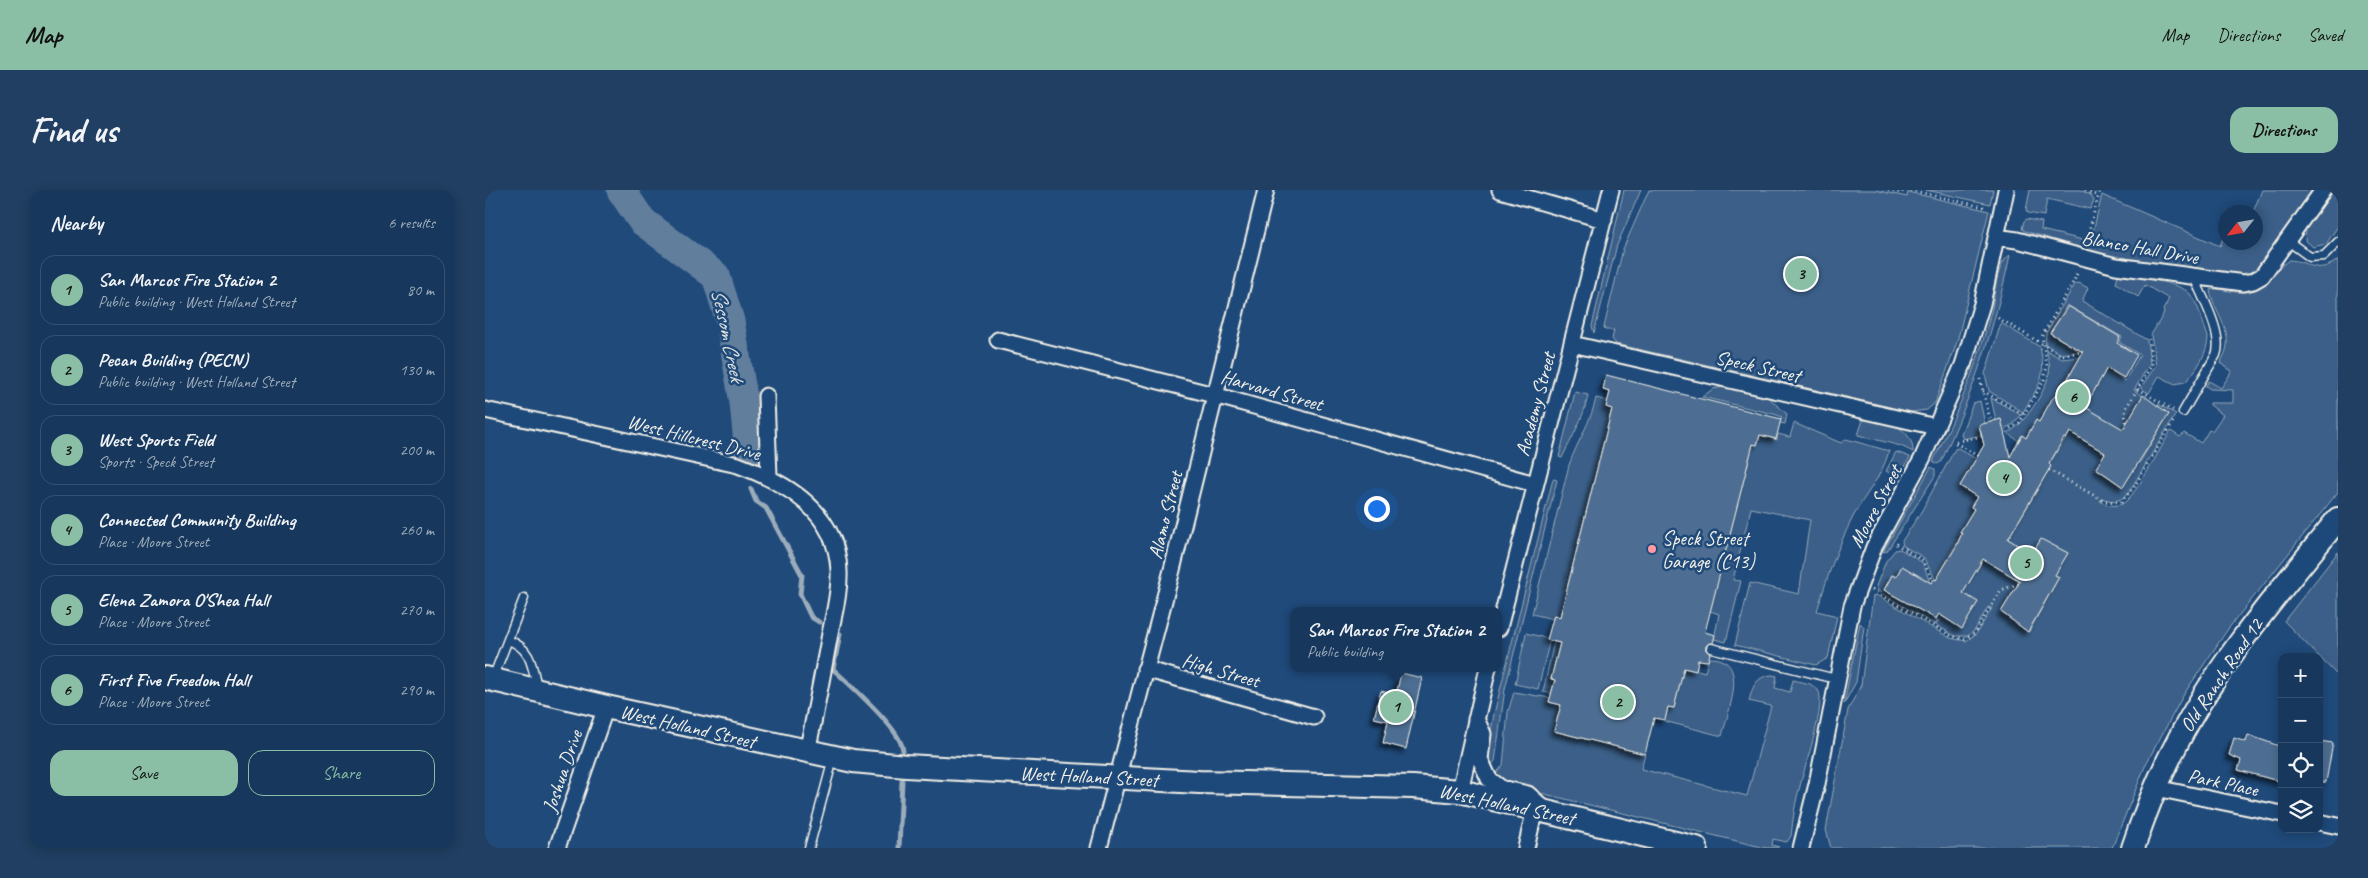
<!DOCTYPE html>
<html lang="en">
<head>
<meta charset="utf-8">
<style>
  :root { --surface:#17385c; --page:#203f62; --text:#f1f3f6; --muted:#9eacbb; --line:#365272; --accent:#8abfa5 }
  body { margin:0; font-family:Caveat,sans-serif; background:var(--page); color:var(--text) }
  .controls { position:absolute; right:15px; bottom:15px; display:grid; overflow:hidden; border-radius:10px; box-shadow:0 2px 12px #0003 }
  .controls button { width:45px; height:45px; display:grid; place-items:center; padding:0; border:0; border-bottom:1px solid var(--line); background:var(--surface); color:var(--text); font:25px sans-serif }
  .compass { position:absolute; left:1733px; top:15px; width:45px; height:45px; border-radius:50%; background:var(--surface); box-shadow:0 2px 12px #0003; rotate:239deg }
  .you { position:absolute; left:891px; top:318px; width:18px; height:18px; margin:-12px; border:4px solid #fff; border-radius:50%; background:#1a73e8; box-shadow:0 0 0 8px #1a73e833 }
  .badge { display:grid; place-items:center; width:32px; height:32px; border-radius:50%; background:var(--accent); color:#111; font-size:16px; font-weight:700 }
  .pin { position:absolute; translate:-50% -50%; border:2px solid #fff; box-shadow:0 1px 5px #0006 }
  .popup { position:absolute; left:805px; top:417px; width:212px; height:65px; box-sizing:border-box; display:grid; place-content:center; border-radius:10px; background:var(--surface); filter:drop-shadow(0 1px 4px #0005); font-size:16px; white-space:nowrap; color:var(--muted) }
  .popup b { font-size:19px; color:var(--text) }
  .popup::after { content:''; position:absolute; left:50%; top:100%; margin-left:-10px; border:10px solid transparent; border-top-color:var(--surface) }
  .list { margin:0; padding:0; list-style:none }
  h2 { display:flex; justify-content:space-between; align-items:center; height:65px; margin:0; padding:0 20px; font-size:21px }
  h2 small { font-size:16px; font-weight:400; color:var(--muted) }
  .list li { display:grid; grid-template-columns:32px 1fr auto; gap:15px; align-items:center; box-sizing:border-box; height:70px; margin:0 10px 10px; padding:0 10px; border:1px solid var(--line); border-radius:15px }
  .list b { display:block; font-size:19px; white-space:nowrap }
  .list p { margin:0; font-size:16px; white-space:nowrap; color:var(--muted) }
  .list em { font-size:16px; font-style:normal; color:var(--muted) }
  .actions { display:flex; gap:10px; padding:15px 20px }
  .actions a { flex:1; padding:11px 0; border:1px solid var(--accent); border-radius:15px; text-align:center; font-size:18px; color:var(--accent) }
  .actions .main { background:var(--accent); color:#111 }
  .icon { flex:none; width:28px; height:28px; fill:none; stroke:currentColor; stroke-width:2; stroke-linecap:round; stroke-linejoin:round }
  .map { position:relative; flex:none; width:1853px; height:658px; overflow:hidden; border-radius:15px }
  header { display:flex; align-items:center; gap:30px; box-sizing:border-box; height:70px; padding:0 25px; background:var(--accent); color:#111 }
  header strong { font-size:24px }
  nav { display:flex; gap:28px; margin-inline-start:auto; font-size:18px }
  .intro { display:flex; align-items:center; justify-content:space-between; box-sizing:border-box; height:120px; padding:0 30px }
  h1 { margin:0; font-size:35px }
  .button { padding:12px 22px; border-radius:15px; background:var(--accent); color:#111; font-size:18px; font-weight:700 }
  main { display:flex; gap:30px; padding:0 30px }
  aside { flex:1; background:var(--surface); border-radius:15px; box-shadow:0 2px 12px #0003 }
  .map>svg:first-child { display:block }
</style>
</head>
<body>
<header>
<strong>Map</strong>
<nav><a>Map</a><a>Directions</a><a>Saved</a></nav>
</header>
<div class="intro"><h1>Find us</h1><a class="button">Directions</a></div>
<main>
<aside>
<h2>Nearby<small>6 results</small></h2>
<ul class="list">
<li><span class="badge">1</span><div><b>San Marcos Fire Station 2</b><p>Public building · West Holland Street</p></div><em>80 m</em></li>
<li><span class="badge">2</span><div><b>Pecan Building (PECN)</b><p>Public building · West Holland Street</p></div><em>130 m</em></li>
<li><span class="badge">3</span><div><b>West Sports Field</b><p>Sports · Speck Street</p></div><em>200 m</em></li>
<li><span class="badge">4</span><div><b>Connected Community Building</b><p>Place · Moore Street</p></div><em>260 m</em></li>
<li><span class="badge">5</span><div><b>Elena Zamora O'Shea Hall</b><p>Place · Moore Street</p></div><em>270 m</em></li>
<li><span class="badge">6</span><div><b>First Five Freedom Hall</b><p>Place · Moore Street</p></div><em>290 m</em></li>
</ul>
<div class="actions"><a class="main">Save</a><a>Share</a></div>
</aside>
<div class="map">
<svg width="1853" height="658" viewBox="0 0 1853 658">
  <defs>
    <filter id="shadow"><feDropShadow dx="-4" dy="4" stdDeviation="2.5" flood-color="#0009"/></filter>
  </defs>
  <rect width="100%" height="100%" fill="#1f4a7a"/>
  <filter id="ink" filterUnits="userSpaceOnUse"><feTurbulence type="fractalNoise" baseFrequency=".02" numOctaves="2"/><feDisplacementMap in="SourceGraphic" scale="10" xChannelSelector="R" yChannelSelector="G"/><feConvolveMatrix kernelMatrix="1 2 1 2 8 2 1 2 1" color-interpolation-filters="sRGB"/></filter>
  <g filter="url(#ink)">
    <path fill="#3a5f88" stroke="#97a8b8" d="M1139 0H1156L1132 55 1109 143 1107 136Z
      M1164 0H1390L1422 7 1423 2 1504 21 1472 152 1450 213 1442 220 1426 222 1131 154 1127 149 1129 140H1120L1119 137 1138 59Z
      M1441 0H1508L1505 14Z
      M1545 0H1595L1606 5 1609 10 1605 19 1562 9 1559 26 1543 23 1541 20Z
      M1777 0H1828L1783 68 1773 80 1765 84 1750 86 1603 62 1617 5 1735 56 1740 43V52H1770V22H1768Z
      M1846 0H1853V36L1841 54 1828 57 1820 50 1821 38Z
      M1542 29 1557 32 1556 40 1598 50 1596 58 1540 41 1537 39 1539 31Z
      M1525 65C1510 137 1487 205 1456 272L1452 274 1448 271C1473 223 1494 171 1507 118 1510 103 1511 74 1525 65Z
      M1804 70C1825 71 1830 86 1853 70V302L1743 439 1699 504 1661 574 1627 658H1346L1341 640 1363 520 1376 495 1388 406 1391 405 1465 448 1481 451 1491 444 1507 418 1503 417 1490 440 1483 446H1470L1451 435 1457 426 1477 438 1478 403 1498 369 1535 391 1516 422 1544 442 1574 387 1569 384 1583 363 1556 350 1547 364 1510 341 1534 331 1566 276 1564 274 1585 242 1620 263 1611 279 1638 297 1650 272 1654 274 1684 224 1671 218 1673 214 1691 224 1643 304C1634 312 1627 312 1617 308L1615 311C1621 315 1630 317 1637 314 1651 307 1676 256 1686 241L1695 247 1699 243 1716 253 1724 240 1727 241 1738 225 1725 215V213H1748V200L1725 199 1721 196 1724 191 1736 198 1747 181 1735 173C1754 144 1730 128 1725 100 1733 97 1744 102 1753 102 1783 104 1785 83 1804 70Z
      M1633 85C1650 88 1694 91 1705 104 1714 115 1718 134 1723 147 1723 162 1711 182 1700 192L1690 194 1674 186 1664 203 1658 200 1657 196 1671 175 1666 145 1679 123 1678 120 1684 109 1660 95 1653 107 1631 93Z
      M1594 93 1603 98 1597 111 1662 150 1665 173 1649 200 1658 206 1640 241 1600 217 1622 178 1640 191 1655 165 1634 152 1637 147 1582 115 1565 143 1595 162 1576 164 1560 154 1561 143 1590 94Z
      M1516 133 1555 157C1562 189 1554 195 1538 222L1504 201 1500 184Z
      M1561 160 1577 169 1596 167 1554 232 1551 230 1541 248 1537 246 1534 251 1522 243C1537 238 1562 200 1564 183 1566 176 1563 167 1561 160Z
      M1248 195 1277 202 1302 224 1300 234 1295 233 1297 227 1289 224 1217 207 1228 199Z
      M1090 202 1103 205C1099 228 1087 247 1077 268L1074 267Z
      M1111 208 1123 211 1121 217 1127 219 1075 427 1069 425 1068 429 1047 424 1084 275C1092 252 1106 232 1111 208Z
      M1506 208 1536 225 1527 235 1518 239 1511 231Z
      M1495 211 1500 234 1497 245 1478 249 1476 244 1488 213Z
      M1378 230C1399 228 1428 237 1428 262L1416 256 1373 245Z
      M1309 233 1356 253 1361 249 1404 261C1397 287 1380 304 1368 327 1352 358 1342 388 1332 421L1352 426 1343 468 1331 475 1250 455 1265 393 1314 404 1325 330 1266 318 1248 390 1256 391 1241 452 1229 449 1234 424 1225 421 1268 254 1272 255 1275 245 1292 250 1293 244 1305 247Z
      M1473 258 1491 269 1475 296 1492 307 1486 317 1489 319 1475 342 1477 343 1451 390 1438 367 1418 356 1417 351 1436 322 1470 259Z
      M1411 262 1425 267 1414 288 1401 281Z
      M1446 277 1450 279V286L1402 361 1398 362Z
      M1068 289 1072 290 1020 499 1010 571 1005 577 1001 568 1009 524Z
      M1415 359 1438 373 1445 393 1417 376 1411 387 1407 385 1399 400 1453 430 1450 435 1393 401 1391 396 1401 371 1410 360Z
      M1853 362V486L1799 431Z
      M1375 433 1379 437 1371 492 1359 514Z
      M1041 443 1065 449 1053 499 1030 494Z
      M1069 451H1096L1220 482 1224 468C1266 467 1243 521 1237 546L1179 531 1183 517 1189 518 1198 482 1159 483 1073 461 1066 489 1070 490 1066 503 1058 502Z
      M1287 485 1292 486 1290 498 1305 502 1308 490 1325 494 1333 500C1342 513 1319 579 1315 596 1310 612 1308 629 1306 646L1302 652 1288 649 1287 655 1294 657 1282 658 1268 655 1023 595 1010 585 1018 575 1023 522 1029 502 1077 510 1070 541 1160 564 1156 579 1262 606 1286 516 1264 511C1267 498 1271 486 1287 485Z"/>
    <g fill="none" stroke-linecap="round" stroke-linejoin="round">
      <path stroke="#9cacbb" stroke-width="5" d="M266 299 271 311 281 318 317 385 315 404 326 427 334 432
        M355 444 348 479C365 495 417 540 418 561
        M414 658 417 591"/>
      <path stroke="#627e9d" stroke-width="29" d="M136 0 157 31 231 86 245 131 259 213 265 273"/>
    </g>
    <path fill="#4d6e92" stroke="#f4f1e8" filter="url(#shadow)" d="M1583 116 1635 147 1632 153 1652 165 1639 188 1622 178 1600 217 1638 239 1658 205 1684 224 1638 297 1611 278 1620 263 1585 242 1581 249 1579 248 1564 274 1566 276 1523 349 1547 364 1556 349 1583 363 1570 385 1574 387 1543 442 1516 422 1535 391 1498 369 1478 403 1493 412 1477 439 1454 424 1451 429 1399 400 1407 385 1411 387 1417 376 1446 393 1449 389 1451 390 1472 355 1477 343 1475 342 1489 319 1486 317 1492 307 1475 296 1499 255 1494 235 1516 229 1525 267 1537 245 1541 248 1551 230 1554 232 1567 209 1577 199 1598 162 1565 143Z
      M1121 185 1296 229 1291 249 1275 245 1272 255 1268 254 1220 442 1230 445 1228 453 1221 456V460L1225 464 1223 471 1213 470 1211 481 1199 478 1189 518 1183 517 1180 530 1169 528 1160 564 1069 541 1076 515 1064 512 1070 490 1066 489 1075 453 1062 450 1069 425 1075 427 1127 219 1121 217 1125 202 1118 200Z
      M916 483 937 488 921 559 898 553 903 531 889 528 896 501 911 505Z
      M1763 545 1797 557V592L1753 580 1756 570 1744 565 1749 548 1761 552Z
      M1834 551 1848 553 1841 592H1834Z"/>
    <g fill="none" stroke-linecap="round" stroke-linejoin="round">
      <defs>
        <path id="lane" d="M1803 51 1825 67 1839 66 1853 52
          M1698 222 1731 165C1739 145 1717 107 1709 87
          M23 450C46 458 47 475 52 497
          M1226 458 1351 489
          M8 488 39 408
          M324 658 348 569"/>
        <path id="street" d="M1015 0 1119 30
          M1511 47 1532 50 1631 76 1759 93 1768 91 1777 86 1838 0
          M513 150 729 205 1050 294
          M1087 154 1451 237
          M281 206 284 286
          M0 220 253 275C302 293 352 322 354 381 355 404 348 427 344 449 337 487 330 525 322 562
          M1014 438 1126 0
          M660 479 829 527
          M991 529 998 544 995 569 1004 589 1016 598 1043 604 1062 621
          M1671 598 1797 624
          M975 601 1003 478
          M1834 632 1853 636
          M72 658 121 517
          M614 658 687 380 781 0
          M1041 658 1050 619
          M1316 658 1332 594 1367 416 1389 357 1437 269 1478 175 1497 114 1521 0"/>
        <path id="secondary" d="M0 488 121 517 368 571 421 576 714 592 928 597 975 601 1211 658
          M1648 658C1660 622 1674 587 1692 553 1734 471 1795 401 1853 329"/>
      </defs>
      <use href="#lane" stroke="#f4f1e8" stroke-width="11"/>
      <use href="#street" stroke="#f4f1e8" stroke-width="19"/>
      <use href="#secondary" stroke="#f4f1e8" stroke-width="26"/>
      <path stroke="#f4f1e8" stroke-width="3" stroke-dasharray="1 4" stroke-linecap="butt" d="M1403 0 1417 3 1418 0
        M1425 0 1503 18
        M1600 0 1613 6
        M1601 52 1615 0
        M1513 128 1576 165 1598 162
        M1495 189 1506 233
        M1653 199 1688 220
        M1498 201 1539 225
        M1642 237 1640 224 1641 218 1667 175 1664 149
        M1521 241 1534 233 1559 190 1562 176 1557 146 1589 91 1593 81
        M1493 266 1469 252 1497 246
        M1564 280 1619 311 1636 312 1649 297 1689 230
        M1411 354 1437 370 1448 390
        M1387 400 1466 446 1480 449 1490 443 1516 400 1533 394"/>
      <use href="#lane" stroke="#1f4a7a" stroke-width="8"/>
      <use href="#street" stroke="#1f4a7a" stroke-width="15"/>
      <use href="#secondary" stroke="#1f4a7a" stroke-width="22"/>
    </g>
  </g>
  <circle fill="#ff9aa2" stroke="#1f4a7a" stroke-width="2" cx="1167" cy="359" r="5"/>
  <g text-anchor="middle" stroke-width="5" stroke-linejoin="round" paint-order="stroke">
    <g font-size="20" fill="#f4f1e8" stroke="#1f4a7a">
      <text transform="translate(1655 57) rotate(10)" y="7">Blanco Hall Drive</text>
      <text transform="translate(1273 176) rotate(13)" y="7">Speck Street</text>
      <text transform="translate(787 200) rotate(16)" y="7">Harvard Street</text>
      <text transform="translate(1050 214) rotate(-75)" y="7">Academy Street</text>
      <text transform="translate(209 247) rotate(14)" y="7">West Hillcrest Drive</text>
      <text transform="translate(1390 316) rotate(-62)" y="7">Moore Street</text>
      <text transform="translate(680 325) rotate(-76)" y="7">Alamo Street</text>
      <text transform="translate(736 480) rotate(16)" y="7">High Street</text>
      <text transform="translate(1736 485) rotate(-56)" y="7">Old Ranch Road 12</text>
      <text transform="translate(203 536) rotate(13)" y="7">West Holland Street</text>
      <text transform="translate(77 581) rotate(-71)" y="7">Joshua Drive</text>
      <text transform="translate(604 586) rotate(3)" y="7">West Holland Street</text>
      <text transform="translate(1738 592) rotate(12)" y="7">Park Place</text>
      <text transform="translate(1022 614) rotate(12)" y="7">West Holland Street</text>
    </g>
    <g font-size="20" fill="#f4f1e8" stroke="#1f4a7a" text-anchor="start">
      <text x="1177" y="355">Speck Street<tspan x="1177" dy="23">Garage (C13)</tspan></text>
    </g>
    <g font-size="21" font-style="italic" fill="#dee0dd" stroke="#1f4a7a">
      <text transform="translate(243 145) rotate(78)" y="7">Sessom Creek</text>
    </g>
  </g>
</svg>
<div class="controls">
<button>+</button>
<button>−</button>
<button><svg class="icon" aria-label="locate" viewBox="0 0 24 24"><circle cx="12" cy="12" r="6"/><path d="M12 2v4M12 18v4M2 12h4M18 12h4"/></svg></button>
<button><svg class="icon" aria-label="layers" viewBox="0 0 24 24"><path d="M12 4l9 5-9 5-9-5zM3 14l9 5 9-5"/></svg></button>
</div>
<svg class="compass" viewBox="-18 -18 36 36"><path d="M0-13l5 13h-10z" fill="#e53935"/><path d="M0 13l5-13h-10z" fill="#9eacbb"/></svg>
<div class="you"></div>
<div class="pin badge" style="left:911px;top:517px">1</div>
<div class="popup"><b>San Marcos Fire Station 2</b>Public building</div>
<div class="pin badge" style="left:1133px;top:512px">2</div>
<div class="pin badge" style="left:1316px;top:84px">3</div>
<div class="pin badge" style="left:1519px;top:288px">4</div>
<div class="pin badge" style="left:1541px;top:373px">5</div>
<div class="pin badge" style="left:1588px;top:207px">6</div>
</div>
</main>
</body>
</html>
